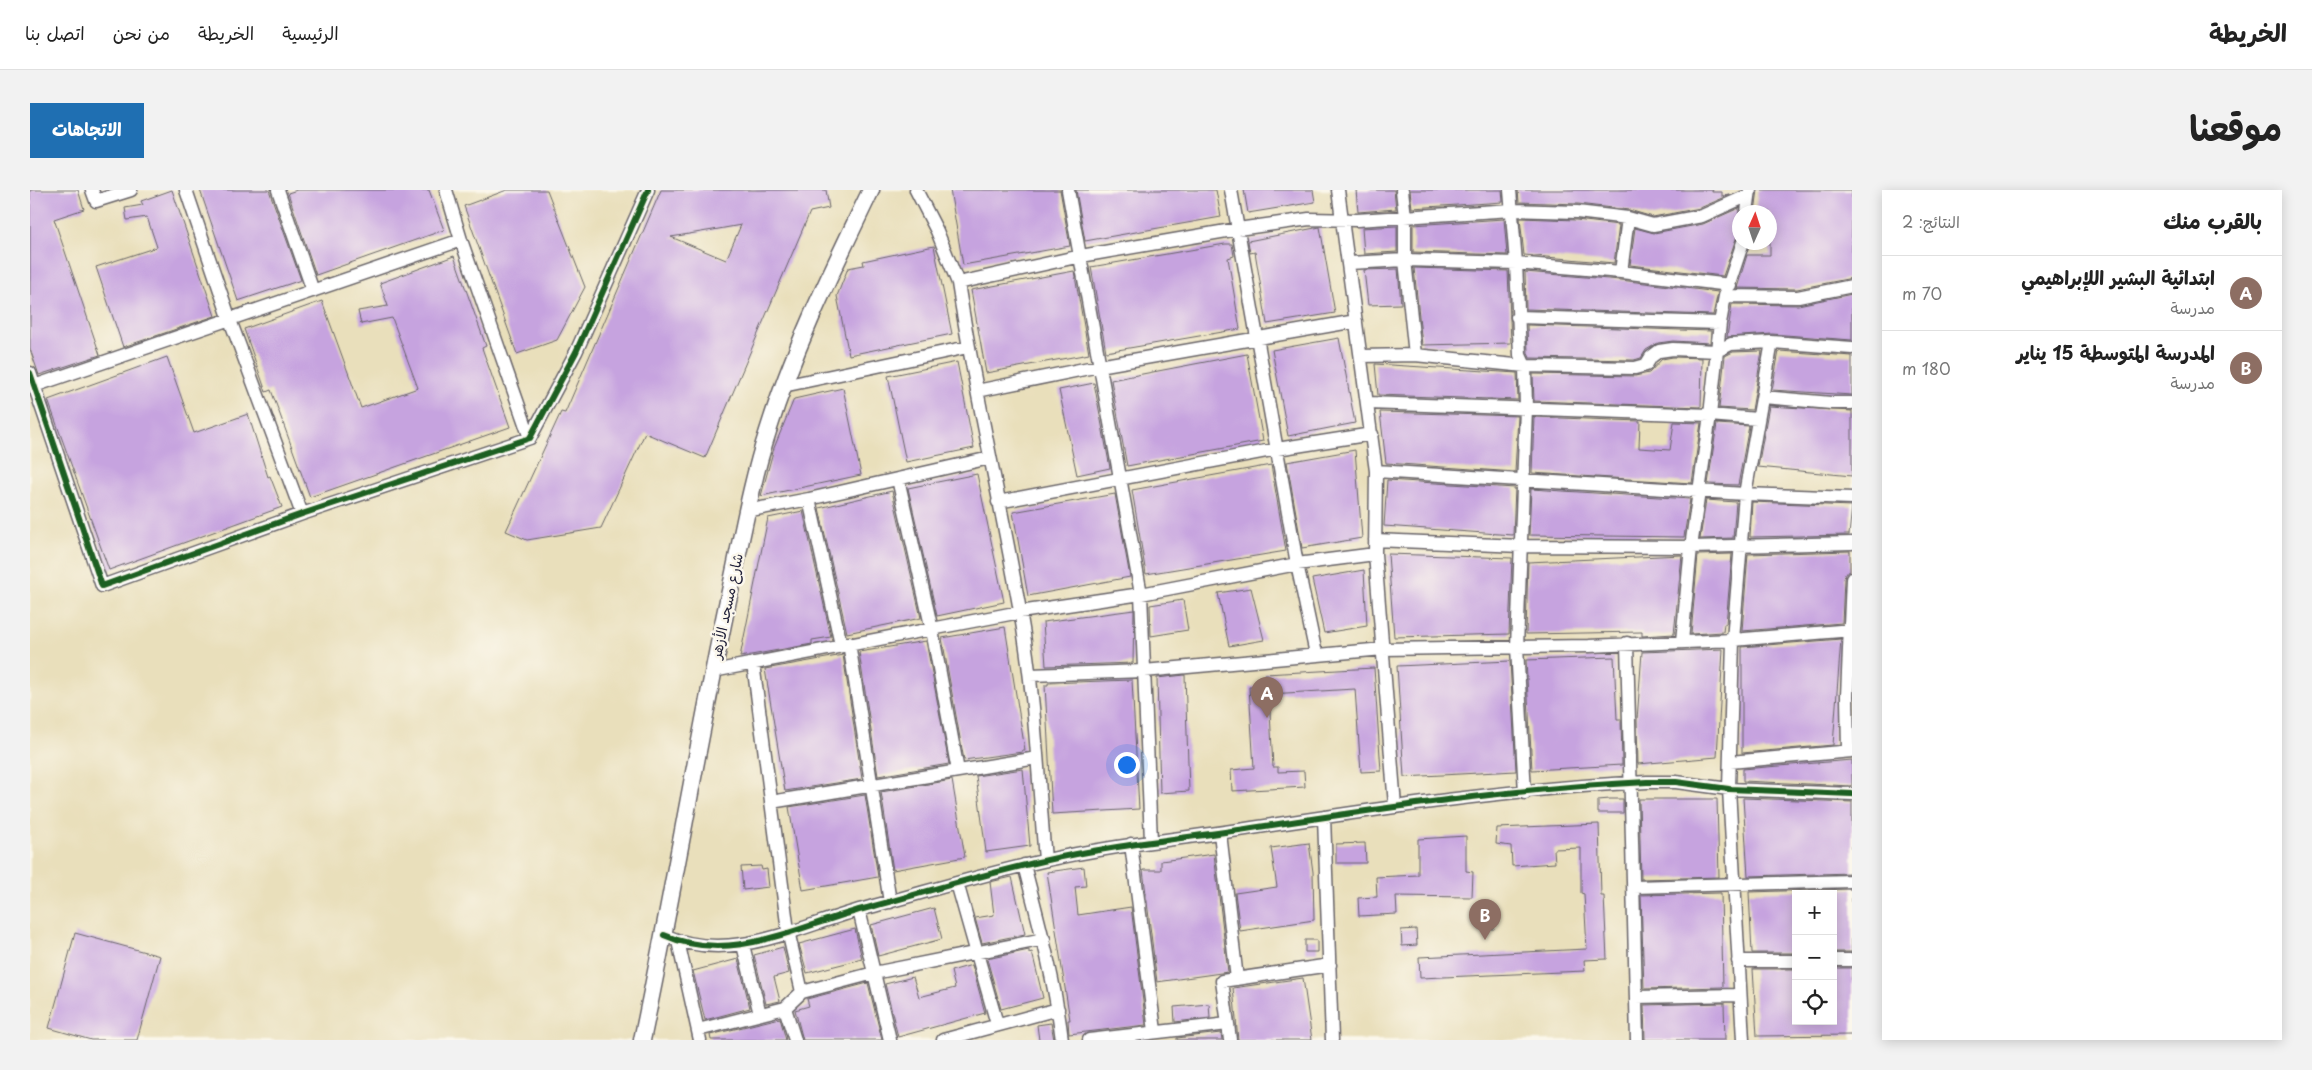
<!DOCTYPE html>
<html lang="ar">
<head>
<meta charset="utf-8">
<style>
  :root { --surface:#fff; --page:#f2f2f2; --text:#222; --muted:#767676; --line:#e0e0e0; --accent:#1f6fb2 }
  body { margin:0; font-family:"Playpen Sans","Playpen Sans Arabic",sans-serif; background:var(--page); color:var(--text); direction:rtl }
  .controls { position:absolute; right:15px; bottom:15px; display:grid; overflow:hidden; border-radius:0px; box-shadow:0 2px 12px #0003 }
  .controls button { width:45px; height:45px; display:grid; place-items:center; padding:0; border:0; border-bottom:1px solid var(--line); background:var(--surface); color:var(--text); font:25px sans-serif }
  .compass { position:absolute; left:1702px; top:15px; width:45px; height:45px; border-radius:50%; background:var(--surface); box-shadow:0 2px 12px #0003; rotate:3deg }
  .you { position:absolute; left:1096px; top:574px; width:18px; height:18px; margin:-12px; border:4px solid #fff; border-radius:50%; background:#1a73e8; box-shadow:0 0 0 8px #1a73e833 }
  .badge { display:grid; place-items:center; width:32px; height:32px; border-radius:50%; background:var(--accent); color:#fff; font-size:16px; font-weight:700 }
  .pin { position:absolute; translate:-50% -41px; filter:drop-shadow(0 1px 2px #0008) }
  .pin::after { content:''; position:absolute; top:26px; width:18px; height:15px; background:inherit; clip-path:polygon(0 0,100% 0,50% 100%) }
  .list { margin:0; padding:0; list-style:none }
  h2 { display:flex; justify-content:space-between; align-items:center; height:65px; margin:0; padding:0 20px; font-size:21px }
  h2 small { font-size:16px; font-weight:400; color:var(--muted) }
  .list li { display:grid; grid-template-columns:32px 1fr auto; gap:15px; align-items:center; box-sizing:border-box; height:75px; padding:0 20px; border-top:1px solid var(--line) }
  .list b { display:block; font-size:19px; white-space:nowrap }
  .list p { margin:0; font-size:16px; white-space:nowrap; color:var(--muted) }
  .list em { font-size:16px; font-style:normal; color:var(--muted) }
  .icon { flex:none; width:28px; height:28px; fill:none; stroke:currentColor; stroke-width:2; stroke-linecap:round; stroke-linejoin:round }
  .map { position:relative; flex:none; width:1822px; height:850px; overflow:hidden; direction:ltr; border-radius:0px }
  header { display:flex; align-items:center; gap:30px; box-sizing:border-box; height:70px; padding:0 25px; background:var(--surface); border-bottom:1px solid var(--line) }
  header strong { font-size:24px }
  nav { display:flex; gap:28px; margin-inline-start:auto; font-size:18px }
  .intro { display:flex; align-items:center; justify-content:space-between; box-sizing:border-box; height:120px; padding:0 30px }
  h1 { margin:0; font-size:35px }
  .button { padding:12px 22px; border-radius:0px; background:var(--accent); color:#fff; font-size:18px; font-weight:700 }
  main { display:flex; gap:30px; padding:0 30px }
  aside { flex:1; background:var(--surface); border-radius:0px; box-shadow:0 2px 12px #0003 }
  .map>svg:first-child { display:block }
</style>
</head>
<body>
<header>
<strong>الخريطة</strong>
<nav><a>الرئيسية</a><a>الخريطة</a><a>من نحن</a><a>اتصل بنا</a></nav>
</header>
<div class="intro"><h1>موقعنا</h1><a class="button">الاتجاهات</a></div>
<main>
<aside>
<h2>بالقرب منك<small>النتائج: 2</small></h2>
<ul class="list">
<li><span class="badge" style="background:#8d6e63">A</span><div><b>ابتدائية البشير اللإبراهيمي</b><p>مدرسة</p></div><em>70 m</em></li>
<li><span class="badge" style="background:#8d6e63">B</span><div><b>المدرسة المتوسطة 15 يناير</b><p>مدرسة</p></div><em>180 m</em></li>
</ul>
</aside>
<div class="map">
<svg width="1822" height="850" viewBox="0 0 1822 850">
  <rect width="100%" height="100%" fill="#fbf7ec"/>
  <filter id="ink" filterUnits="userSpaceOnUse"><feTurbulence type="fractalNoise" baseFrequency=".02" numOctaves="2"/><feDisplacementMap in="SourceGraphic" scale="10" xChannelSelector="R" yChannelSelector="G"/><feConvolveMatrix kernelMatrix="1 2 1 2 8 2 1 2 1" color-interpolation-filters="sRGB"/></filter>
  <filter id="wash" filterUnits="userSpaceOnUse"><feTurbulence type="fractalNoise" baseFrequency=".0096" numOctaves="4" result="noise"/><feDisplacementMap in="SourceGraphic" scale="20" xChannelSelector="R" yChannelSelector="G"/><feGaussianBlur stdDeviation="1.12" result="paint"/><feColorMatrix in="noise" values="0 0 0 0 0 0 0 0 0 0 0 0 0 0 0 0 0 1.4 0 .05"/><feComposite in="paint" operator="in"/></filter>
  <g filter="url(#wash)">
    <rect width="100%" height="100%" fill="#e9dfbb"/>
    <g id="blocks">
      <path fill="#c6a3df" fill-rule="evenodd" d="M0 0H48L54 19 24 29 70 165 9 185 0 159Z
        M142 0 185 126 93 157 66 77 127 57 117 27 97 30 95 18 113 15 111 11Z
        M170 0H239L271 90 208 111Z
        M267 0H399L414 40 286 85 258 3Z
        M477 0H517L555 97 527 150 487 164 434 16Z
        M631 0H796L799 18 780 22 675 268 615 243 571 338 497 350 476 341 531 222 535 223ZM711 35 696 70 641 47 683 40Z
        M920 0H1030L1040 56 933 75Z
        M1046 0H1186L1191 27 1055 51Z
        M1214 0H1283L1285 12 1218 23Z
        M1326 0H1364L1366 19 1328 22Z
        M1380 0H1472L1473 12 1382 18Z
        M1488 0H1683L1682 2H1692V6L1700 5 1670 18 1623 27 1599 20 1548 14 1489 12Z
        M1728 0H1822V88L1767 99 1707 98 1717 65H1740V22H1725Z
        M1709 18 1707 46 1693 86 1600 75 1605 38 1624 43 1673 34Z
        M1490 28 1546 30 1589 35 1584 73 1494 65Z
        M1474 29 1477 65 1383 62V35Z
        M1367 36V62L1334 64 1332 38Z
        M1290 37 1305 123 1237 134 1225 62 1220 63 1218 51Z
        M1195 54H1202L1204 66 1198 68 1210 139 1076 162 1061 77Z
        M904 56 922 144 819 165 807 106 818 78 834 75 833 71Z
        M424 66 456 156 452 158 480 237 280 307 241 200 236 202 214 139 292 111 331 218 388 198 362 128 331 134 328 121 358 116 350 93Z
        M1384 78 1478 81 1481 153 1392 155Z
        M1368 79 1371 114 1338 115 1334 80Z
        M1044 81 1059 164 956 183 941 100Z
        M1495 82 1590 90 1688 102 1683 125 1496 119Z
        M1822 104V150L1742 144 1697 147 1702 114 1768 115Z
        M1497 135 1681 141 1680 153 1643 151 1628 153 1616 160 1611 168 1604 170 1500 168 1498 163Z
        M1309 148 1325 233 1258 246 1242 160Z
        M1732 161 1722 220 1689 218 1695 166 1703 162Z
        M1749 161 1822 166V205L1742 200Z
        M1217 164 1233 251 1097 276 1081 190Z
        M137 167 164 243 218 224 238 287 240 286 252 317 79 380 18 210Z
        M1643 167 1672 168 1671 217 1504 211 1503 184 1605 186 1619 183 1632 169Z
        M927 172 944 258 876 272 858 186Z
        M1345 174 1487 183 1488 210 1348 205Z
        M1064 193 1080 278 1047 285 1029 200Z
        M813 198 831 285 731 306 744 258 764 209Z
        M1739 216 1822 221V286L1728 277Z
        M1350 222 1488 226 1485 282 1356 273Z
        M1504 227 1610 231 1609 258 1640 260 1644 232 1671 233 1662 293 1502 283Z
        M1687 234 1719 236 1708 295 1678 294Z
        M1325 260 1332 348 1272 358 1257 272Z
        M1241 275 1256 361 1116 384 1102 300Z
        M947 284 974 412 907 426 878 298Z
        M1357 290 1485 298 1483 345 1354 336Z
        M1501 299 1660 309 1654 347 1499 345Z
        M862 301 891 428 817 443 789 318Z
        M1085 304 1100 387 998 406 983 322Z
        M1676 310 1706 312 1703 348 1670 349Z
        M1722 312 1822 316 1819 345 1720 347Z
        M773 321 801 447 782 450V454L710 467 738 328Z
        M1820 361V381L1815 384 1814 389 1812 433 1712 441 1718 364Z
        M1358 364 1482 368 1479 444 1364 447Z
        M1702 364 1696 434H1694L1693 442 1661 444 1668 365Z
        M1652 365 1644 444 1612 446V442L1496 444 1498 372Z
        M1334 380 1337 436 1294 443 1282 389Z
        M1221 398 1234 450 1199 456 1188 403Z
        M1153 410 1158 440 1121 446 1120 415Z
        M1104 420 1103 473 1016 476 1013 432Z
        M975 437 995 560H992V562L934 570 912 448Z
        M1811 449 1803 555 1712 563V457Z
        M896 451 919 574 848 586 829 462Z
        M1693 459 1687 567 1608 574 1607 530 1612 462Z
        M813 465 832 589 755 601 735 479Z
        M1584 467 1587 529H1591L1592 575 1502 580 1496 470Z
        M1480 471 1486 581 1374 587 1367 476Z
        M1344 478 1351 581 1331 582 1325 499 1239 504 1243 577H1248V582L1274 581 1275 597 1202 601 1201 580 1224 578 1219 497H1235V484Z
        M1155 485 1159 601 1130 603 1127 488Z
        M1102 490 1109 619 1022 624 1015 495H1018V493Z
        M1822 570V596L1713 591V579Z
        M993 579 1000 656 956 662 946 586Z
        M922 590 935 667 863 680 851 602Z
        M835 605 848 687 773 700 759 617Z
        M1713 608 1822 612V683L1718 686Z
        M1580 609H1593V623H1568V610Z
        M1609 609H1687L1689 687 1611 689Z
        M1569 634 1571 706H1574L1577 769 1554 770 1555 781 1390 788 1389 767 1557 759 1554 704 1551 703V658L1524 659 1525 673 1482 676 1481 656 1466 654 1467 638Z
        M1436 646V681L1443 682 1442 707 1366 706 1367 724 1329 726 1328 708 1347 707 1346 687 1388 685V649Z
        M1279 653 1283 682 1284 730 1210 741 1205 703 1247 697 1241 658Z
        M1335 653 1336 673H1306V654Z
        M1184 664 1198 782 1127 792 1113 680H1131V671Z
        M731 676 732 680 737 679 739 697 713 700 711 677Z
        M1054 677 1056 696 1045 697 1048 725 1101 717 1116 835 1039 844 1038 830H1040L1017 682Z
        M982 687 995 744 952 753 945 728 964 725 960 692Z
        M1822 699V762H1803V704H1766V763H1722L1719 702Z
        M1691 703 1693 797 1614 799 1611 705Z
        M904 718 912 749 848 766 841 735Z
        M1449 720H1464V739H1449Z
        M825 739 832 769 777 783 769 754Z
        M1386 739 1387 755 1372 756 1371 740Z
        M45 743 130 766 107 850H61L19 838Z
        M1275 750H1287V762H1275Z
        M753 757 759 783 744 787 750 811 736 814 724 765Z
        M999 760V763L1002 762 1013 808 971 819 957 769Z
        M708 769 720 818 675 830 663 781Z
        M942 775 955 823 868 847 855 794 883 787 889 807 925 798 921 781Z
        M1803 778H1822V845L1727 846 1723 779H1766V831H1803Z
        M1273 788 1282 850H1208L1203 798Z
        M838 793 852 850H773L765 820 779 816 777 809Z
        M1694 813 1695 850H1615L1614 815Z
        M1179 814 1180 828 1145 832 1144 817Z
        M750 828 756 850H681L680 845Z
        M1021 833 1024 850H1009L1007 835Z
        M1191 843 1192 850H1147V848Z"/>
    </g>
  </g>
  <g filter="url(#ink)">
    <use href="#blocks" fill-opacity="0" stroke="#686468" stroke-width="1"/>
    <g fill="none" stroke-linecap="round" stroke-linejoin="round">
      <defs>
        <path id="minor" d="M62 0 66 11 101 0
          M156 0 200 130 272 324
          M248 0 283 101
          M416 0 431 50 500 248
          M886 0 907 41 928 93 1051 66 1208 39 1279 29 1327 30 1482 20 1547 22 1598 28 1623 35 1672 26 1719 5
          M1038 0 1111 404 1121 651
          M1201 0 1267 374 1286 464
          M1308 0 1346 281 1345 364 1365 616
          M1372 0 1375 27V70L1385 165
          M1480 0 1486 73 1490 165 1495 176 1496 218 1487 457 1495 603
          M1717 22 1720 0
          M1319 73 1375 70 1486 73 1591 82 1700 95
          M1591 82 1598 28
          M928 93C945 203 971 312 990 421 1005 503 1008 587 1015 670
          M1695 106 1768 107 1822 96
          M1487 127 1690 133
          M1331 166 1385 165 1495 176 1605 178 1616 175 1621 167 1629 161 1643 159 1687 161 1701 154 1742 152 1822 158
          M0 183 72 396 272 324 500 248 546 162 618 0
          M4 196 431 50
          M753 196 938 157
          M947 201 1069 176 1326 131
          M1733 207 1801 213H1822
          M1338 213 1680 225 1727 229
          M1346 281 1715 304 1822 308
          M868 289 902 440 928 581
          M779 309 811 455
          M968 312 1247 259 1342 244
          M716 321 779 309 960 268
          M1345 350 1491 356 1661 357 1822 353
          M1652 451 1661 357 1680 225 1690 133 1695 106 1713 52
          M819 453 860 712
          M1597 453 1607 850
          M723 473 758 741 772 802
          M683 481 990 422 1111 404 1267 374 1345 364
          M1000 485 1114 481 1353 459 1559 456 1703 450 1822 440
          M1818 561 1817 506 1822 389
          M1700 572 1822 561
          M741 612 1007 568
          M1294 627 1302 850
          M1190 643 1207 789
          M1101 654 1125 841
          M994 675C1009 733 1025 791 1032 850
          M927 693 967 834
          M1604 697 1822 691
          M829 720 860 850
          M634 745C701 775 768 736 833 719 893 703 953 684 1013 671 1082 655 1152 649 1222 638 1353 618 1485 598 1617 592H1646L1699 599 1822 604
          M648 751 670 850
          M713 755 730 824
          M1803 770H1822
          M1708 771H1766
          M1606 807 1710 805
          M755 818 765 850
          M1198 834 1200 850
          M668 840 755 818 772 802 844 783 1014 749
          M913 850 1028 819
          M1059 850 1198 834 1192 791 1300 775
          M1713 850 1699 599 1703 450 1715 304 1742 152"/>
        <path id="tertiary" d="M612 850C643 704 667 556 698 410 711 353 720 296 738 241 764 157 803 79 841 0"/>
      </defs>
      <use href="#minor" stroke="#686468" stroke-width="15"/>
      <use href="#tertiary" stroke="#686468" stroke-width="19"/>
      <use href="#minor" stroke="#fff" stroke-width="12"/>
      <use href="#tertiary" stroke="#fff" stroke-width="16"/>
      <defs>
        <path id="cycleway" d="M0 183 72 396 272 324 500 248 546 162 618 0
          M634 745C701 775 768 736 833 719 893 703 953 684 1013 671 1082 655 1152 649 1222 638 1353 618 1485 598 1617 592H1646L1699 599 1822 604"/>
      </defs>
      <use href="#cycleway" stroke="#fbf7ec" stroke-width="9"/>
      <use href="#cycleway" stroke="#1b5e20" stroke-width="6"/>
    </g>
  </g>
  <g text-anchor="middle" stroke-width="5" stroke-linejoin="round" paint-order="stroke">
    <g font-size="14" fill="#22223b" stroke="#fbf7ec">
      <text transform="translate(697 416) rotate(-78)" y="5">شارع مسجد الأزهر</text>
    </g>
  </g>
</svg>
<div class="controls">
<button>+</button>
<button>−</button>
<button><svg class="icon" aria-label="locate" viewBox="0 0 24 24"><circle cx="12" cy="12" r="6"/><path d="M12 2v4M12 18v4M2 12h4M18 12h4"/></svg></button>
</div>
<svg class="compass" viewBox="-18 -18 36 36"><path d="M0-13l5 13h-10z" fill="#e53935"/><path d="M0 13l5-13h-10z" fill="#767676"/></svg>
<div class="you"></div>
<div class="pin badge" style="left:1237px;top:528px;background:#8d6e63">A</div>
<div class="pin badge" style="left:1455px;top:750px;background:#8d6e63">B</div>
</div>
</main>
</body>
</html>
